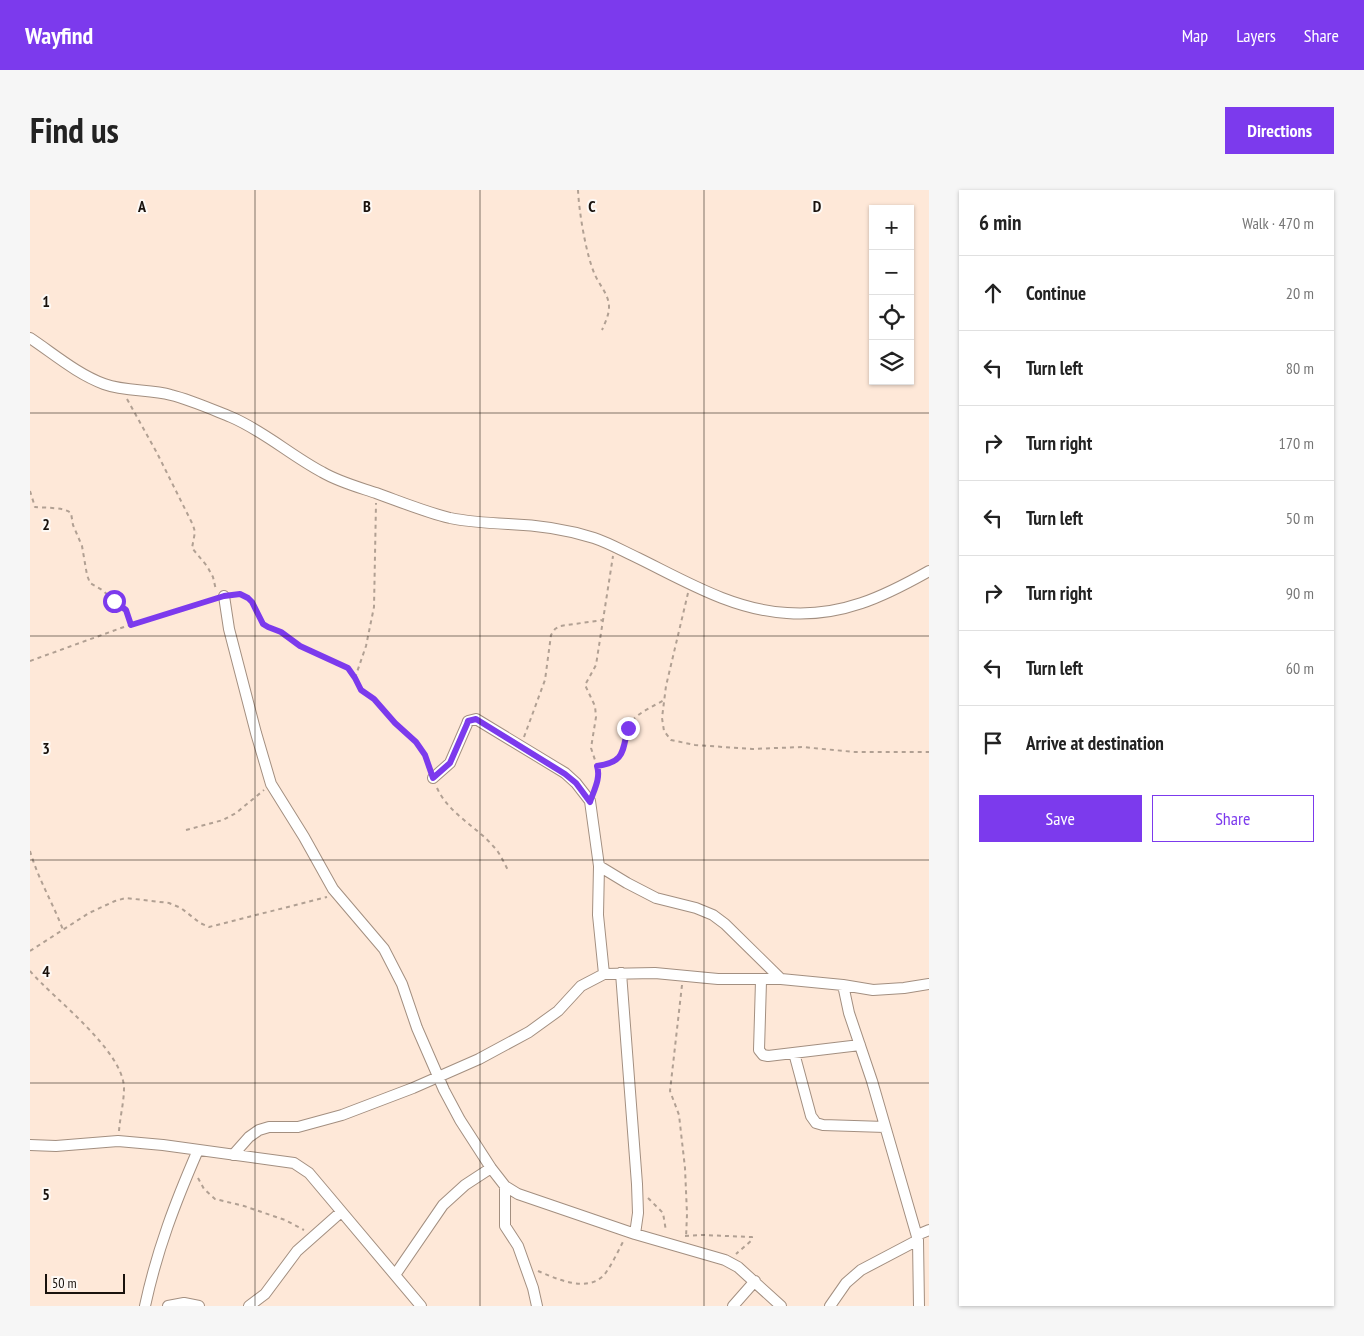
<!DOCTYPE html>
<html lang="en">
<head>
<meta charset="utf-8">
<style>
  :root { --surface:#fff; --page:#f6f6f6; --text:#222; --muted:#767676; --line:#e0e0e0; --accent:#7c3aed }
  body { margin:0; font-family:"PT Sans Narrow",sans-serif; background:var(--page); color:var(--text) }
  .controls { position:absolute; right:15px; top:15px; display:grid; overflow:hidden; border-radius:0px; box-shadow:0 1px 4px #0004 }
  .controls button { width:45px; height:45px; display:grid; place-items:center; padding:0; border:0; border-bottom:1px solid var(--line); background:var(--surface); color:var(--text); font:25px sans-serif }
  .scale { position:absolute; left:15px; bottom:12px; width:80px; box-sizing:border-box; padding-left:5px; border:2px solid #19120d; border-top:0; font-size:14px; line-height:18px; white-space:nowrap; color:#19120d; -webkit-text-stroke:4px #fdf9f5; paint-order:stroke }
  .stop { position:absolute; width:15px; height:15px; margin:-11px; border:4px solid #7c3aed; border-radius:50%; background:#fff }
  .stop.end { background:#7c3aed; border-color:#fff; box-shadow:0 1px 5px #0008 }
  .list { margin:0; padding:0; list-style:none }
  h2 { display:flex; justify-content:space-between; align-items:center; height:65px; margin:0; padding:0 20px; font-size:21px }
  h2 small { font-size:16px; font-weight:400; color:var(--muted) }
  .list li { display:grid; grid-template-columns:32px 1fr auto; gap:15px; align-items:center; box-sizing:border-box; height:75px; padding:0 20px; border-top:1px solid var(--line) }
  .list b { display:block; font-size:19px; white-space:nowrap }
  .list em { font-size:16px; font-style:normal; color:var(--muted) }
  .actions { display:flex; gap:10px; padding:15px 20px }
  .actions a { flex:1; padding:11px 0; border:1px solid var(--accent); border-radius:0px; text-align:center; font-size:18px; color:var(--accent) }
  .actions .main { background:var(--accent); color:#fff }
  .icon { flex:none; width:28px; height:28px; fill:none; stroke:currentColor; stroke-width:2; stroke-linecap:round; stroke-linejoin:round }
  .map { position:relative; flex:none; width:899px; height:1116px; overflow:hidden; border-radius:0px }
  header { display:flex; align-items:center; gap:30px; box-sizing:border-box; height:70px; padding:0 25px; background:var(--accent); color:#fff }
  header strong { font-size:24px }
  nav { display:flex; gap:28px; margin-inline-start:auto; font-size:18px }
  .intro { display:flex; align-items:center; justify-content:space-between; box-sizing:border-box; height:120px; padding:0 30px }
  h1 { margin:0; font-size:35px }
  .button { padding:12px 22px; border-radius:0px; background:var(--accent); color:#fff; font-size:18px; font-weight:700 }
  main { display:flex; gap:30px; padding:0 30px }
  aside { flex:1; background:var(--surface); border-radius:0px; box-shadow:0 1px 4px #0004 }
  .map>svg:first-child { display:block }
</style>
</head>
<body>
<header>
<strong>Wayfind</strong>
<nav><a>Map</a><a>Layers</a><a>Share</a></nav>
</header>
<div class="intro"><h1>Find us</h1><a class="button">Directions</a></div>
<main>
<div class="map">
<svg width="899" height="1116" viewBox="0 0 899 1116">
  <rect width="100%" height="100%" fill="#fee8d8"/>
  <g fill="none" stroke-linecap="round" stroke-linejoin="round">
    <defs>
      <path id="street" d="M0 148C24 164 47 184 74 194 96 202 120 199 141 205 161 210 181 219 201 227 234 241 260 265 292 282 309 292 328 297 346 303 371 312 395 322 420 328 439 332 458 333 478 334 507 335 536 339 564 348 579 353 593 361 608 368 655 391 703 420 757 423 811 427 853 407 899 381
        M194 406 199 439 226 543 241 594 274 647 303 699 354 759 372 794 387 838 414 900 430 930 461 978 475 996 488 1004 605 1044 695 1070 708 1077 751 1116
        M403 588 420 573 437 534 438 531 446 529 535 583 546 593 560 611 569 676 568 725 574 784
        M569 676 597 693 626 708 666 718 683 725 695 734 751 789
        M591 783 607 994 608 1023 605 1044
        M731 791 729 860 733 865 738 866 830 855
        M813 795 819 823 842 891 888 1050 889 1116
        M764 863 781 926 786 933 793 935 855 937
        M0 955 26 956 88 951 133 955 264 973 279 983 391 1116
        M203 965 219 947 229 940 239 937H268L312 925 383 898 449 869 499 842 528 821 551 796 574 784 625 783 688 789H751L813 795 843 800 874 798 899 794
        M475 996V1036L488 1056 503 1098 507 1116
        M887 1045 899 1040
        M365 1085 413 1015 435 995 461 978
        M115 1116C127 1060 145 1013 168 960
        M138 1116 154 1113 169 1116
        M219 1116 235 1104 267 1061 311 1022
        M703 1116 725 1091
        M800 1116 816 1093 831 1080 888 1050"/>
    </defs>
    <use href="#street" stroke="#a38f80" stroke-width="12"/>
    <path stroke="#b1a093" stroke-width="2" stroke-dasharray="4 4" stroke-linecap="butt" d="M548 0C549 22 556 65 565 85 570 96 579 105 579 117 579 125 575 133 572 140
      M97 209 127 263 163 335 165 342 162 358 177 376 183 387 186 400
      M0 301 5 317C15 318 34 317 41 323L43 335 52 356 57 385 60 393 72 400 96 420 101 435
      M658 403 636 496 632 528 634 541 641 550 665 555 722 559 772 557 825 562H899
      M204 404H210L218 408 222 412 233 434 238 437 251 442 270 456 318 478 325 488 331 500 345 509 365 533 386 552 395 565 399 577
      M0 471 91 438 185 409
      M325 488 336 456 344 417 346 313
      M494 547 515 490 521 445 525 439 530 436 573 430
      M567 576C605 571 585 554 601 532 609 522 624 516 634 510
      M407 598C419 624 446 636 464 657 470 663 474 673 478 680
      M564 600 569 582 561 558 566 527 565 516 555 495 566 475 583 366
      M156 640 193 630 206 623 234 600
      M0 661C8 689 23 713 33 740
      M0 761 59 723 85 711 96 708 139 713 151 718 170 733 179 737 297 707
      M0 781C24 809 93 860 94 898 94 912 90 927 89 941
      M652 795 640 901 649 925 655 978 657 1024 656 1048
      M168 988 174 999 185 1009 214 1016 255 1030 274 1040
      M618 1008 633 1023 636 1041
      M655 1046 672 1045 722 1047V1050L706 1064
      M508 1081C527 1089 557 1103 574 1085 582 1075 588 1061 594 1050"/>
    <use href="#street" stroke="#fff" stroke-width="10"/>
  </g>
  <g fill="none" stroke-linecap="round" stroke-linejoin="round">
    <path stroke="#7c3aed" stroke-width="6" d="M84 411 96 420 101 435 194 406 210 404 218 408 222 412 233 434 238 437 251 442 270 456 318 478 325 488 331 500 344 509 365 533 386 552 395 565 403 588 420 573 437 534 438 531 446 529 535 584 546 593 560 612C564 600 571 588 567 576 595 572 592 562 598 538"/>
  </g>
  <path fill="none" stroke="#19120d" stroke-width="1" stroke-opacity="0.55" d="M225 0V1116M450 0V1116M674 0V1116M0 223H899M0 446H899M0 670H899M0 893H899"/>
  <g font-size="16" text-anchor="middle" font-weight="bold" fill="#19120d" stroke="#fdf9f5" stroke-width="4" stroke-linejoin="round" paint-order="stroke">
    <text x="112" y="22">A</text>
    <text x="337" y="22">B</text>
    <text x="562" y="22">C</text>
    <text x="787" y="22">D</text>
    <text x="16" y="117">1</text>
    <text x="16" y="340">2</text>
    <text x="16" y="564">3</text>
    <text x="16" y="787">4</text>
    <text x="16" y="1010">5</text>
  </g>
</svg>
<div class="controls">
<button>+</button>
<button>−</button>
<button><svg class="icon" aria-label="locate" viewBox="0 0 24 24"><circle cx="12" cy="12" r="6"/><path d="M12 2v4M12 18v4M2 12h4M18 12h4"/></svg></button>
<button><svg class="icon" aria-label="layers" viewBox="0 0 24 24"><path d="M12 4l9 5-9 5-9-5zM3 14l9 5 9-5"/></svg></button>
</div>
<div class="scale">50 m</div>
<div class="stop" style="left:84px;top:411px"></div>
<div class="stop end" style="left:598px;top:538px"></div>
</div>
<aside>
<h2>6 min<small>Walk · 470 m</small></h2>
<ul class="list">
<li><svg class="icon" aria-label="ahead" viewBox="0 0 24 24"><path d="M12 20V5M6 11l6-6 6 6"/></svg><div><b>Continue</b></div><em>20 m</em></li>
<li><svg class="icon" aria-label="left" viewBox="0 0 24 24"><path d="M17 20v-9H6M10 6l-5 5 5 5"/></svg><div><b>Turn left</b></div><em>80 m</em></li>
<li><svg class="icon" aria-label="right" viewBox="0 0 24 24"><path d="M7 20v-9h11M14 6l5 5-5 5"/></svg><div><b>Turn right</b></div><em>170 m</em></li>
<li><svg class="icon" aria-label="left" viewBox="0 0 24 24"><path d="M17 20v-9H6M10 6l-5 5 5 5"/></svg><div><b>Turn left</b></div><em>50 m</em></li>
<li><svg class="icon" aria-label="right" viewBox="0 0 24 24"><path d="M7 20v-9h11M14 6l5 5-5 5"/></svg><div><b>Turn right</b></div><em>90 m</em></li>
<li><svg class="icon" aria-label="left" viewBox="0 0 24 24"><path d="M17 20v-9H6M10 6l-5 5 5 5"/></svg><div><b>Turn left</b></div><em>60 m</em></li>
<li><svg class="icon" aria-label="arrive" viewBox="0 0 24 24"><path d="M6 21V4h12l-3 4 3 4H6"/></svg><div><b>Arrive at destination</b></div></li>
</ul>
<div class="actions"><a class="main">Save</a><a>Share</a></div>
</aside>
</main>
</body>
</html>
